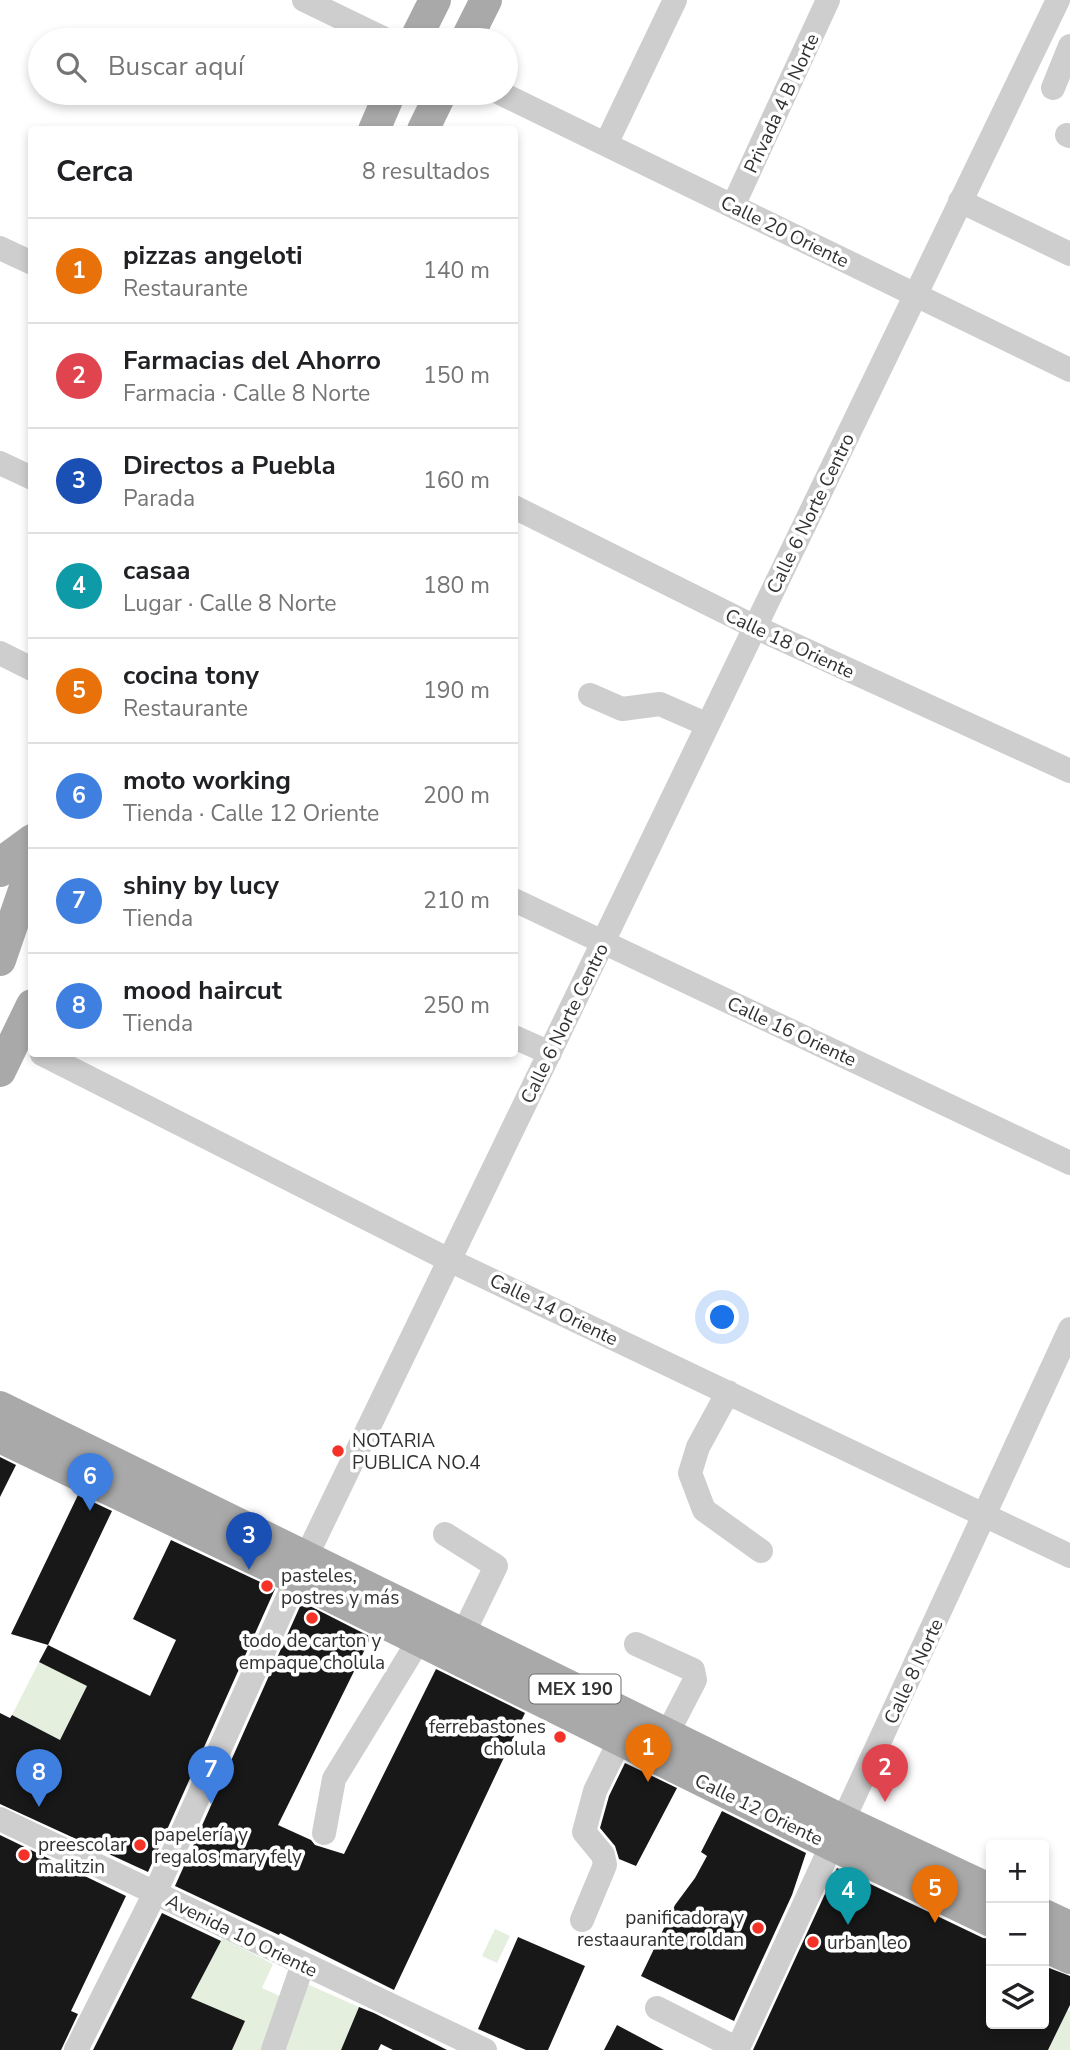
<!DOCTYPE html>
<html lang="es">
<head>
<meta charset="utf-8">
<style>
  :root { --surface:#fff; --page:#f2f2f2; --text:#202124; --muted:#757577; --line:#e0e0e0; --accent:#2563eb }
  body { margin:0; font-family:"Nunito Sans",sans-serif; background:var(--page); color:var(--text) }
  .controls { position:absolute; right:21px; bottom:21px; display:grid; overflow:hidden; border-radius:7px; box-shadow:0 4px 10px #0003 }
  .controls button { width:63px; height:63px; display:grid; place-items:center; padding:0; border:0; border-bottom:2px solid var(--line); background:var(--surface); color:var(--text); font:35px sans-serif }
  .you { position:absolute; left:723px; top:1318px; width:24px; height:24px; margin:-18px; border:5px solid #fff; border-radius:50%; background:#1a73e8; box-shadow:0 0 0 10px #1a73e833 }
  .badge { display:grid; place-items:center; width:46px; height:46px; border-radius:50%; background:var(--accent); color:#fff; font-size:23px; font-weight:700 }
  .pin { position:absolute; translate:-50% -58px; filter:drop-shadow(0 2px 4px #0008) }
  .pin::after { content:''; position:absolute; top:37px; width:24px; height:21px; background:inherit; clip-path:polygon(0 0,100% 0,50% 100%) }
  .list { margin:0; padding:0; list-style:none }
  h2 { display:flex; justify-content:space-between; align-items:center; height:91px; margin:0; padding:0 28px; font-size:30px }
  h2 small { font-size:23px; font-weight:400; color:var(--muted) }
  .list li { display:grid; grid-template-columns:46px 1fr auto; gap:21px; align-items:center; box-sizing:border-box; height:105px; padding:0 28px; border-top:2px solid var(--line) }
  .list b { display:block; font-size:26px; white-space:nowrap }
  .list p { margin:0; font-size:23px; white-space:nowrap; color:var(--muted) }
  .list em { font-size:23px; font-style:normal; color:var(--muted) }
  .icon { flex:none; width:38px; height:38px; fill:none; stroke:currentColor; stroke-width:2; stroke-linecap:round; stroke-linejoin:round }
  .map { position:relative; flex:none; width:1070px; height:2050px; overflow:hidden }
  .search { position:absolute; background:var(--surface); box-shadow:0 4px 10px #0003; left:28px; top:28px; width:490px; height:77px; display:flex; align-items:center; gap:18px; box-sizing:border-box; padding:0 24px; border-radius:38px; color:var(--muted); font-size:26px }
  .panel { position:absolute; background:var(--surface); box-shadow:0 4px 10px #0003; left:28px; top:126px; width:490px; height:931px; border-radius:7px }
  .map>svg:first-child { display:block }
</style>
</head>
<body>
<div class="map">
<svg width="1070" height="2050" viewBox="0 0 1070 2050">
  <rect width="100%" height="100%" fill="#fff"/>
  <path fill="#e5efde" d="M39 1662 138 1711 124 1737 74 1712 60 1740 12 1715Z
    M495 1929 510 1936 497 1963 482 1956Z
    M222 1938 273 1964 262 1988 289 2000 298 1980 359 2007 341 2050H232L191 1998Z
    M1067 2010 1070 2011V2050H1048Z"/>
  <path fill="#181818" d="M0 1457 16 1465 0 1497Z
    M78 1495 112 1511 48 1645 11 1634Z
    M171 1540 275 1589 148 1872 0 1804V1713L10 1718 12 1715 60 1740 87 1686 39 1662 48 1645 150 1696 176 1640 133 1619Z
    M302 1602 371 1637 278 1825 311 1840 315 1845 344 1854 436 1669 525 1713 394 1990 280 1933 279 1935 175 1886Z
    M625 1763 677 1788 636 1866 619 1859 615 1846 600 1828 609 1796Z
    M722 1811 806 1853 792 1895 734 2021 641 1976 675 1905 695 1878 707 1856 701 1852Z
    M0 1835 126 1896 71 2011 78 2014 61 2050H0Z
    M837 1868 983 1938 991 1939V2024H1044V1966L1070 1976V2005L1048 2050H753Z
    M162 1913 221 1941 191 1998 245 2021 232 2050H93Z
    M518 1937 585 1966 548 2050H526L478 2029Z
    M359 2007 374 2013 447 2050H393L381 2044 378 2050H341Z
    M617 2025 664 2050H604Z"/>
  <g fill="none" stroke-linecap="round" stroke-linejoin="round">
    <path stroke="#cecece" stroke-width="24" d="M304 0 387 40
      M1053 88 1070 46
      M500 93 1070 370
      M1067 135 1070 136
      M606 144 675 0
      M960 201 1070 254
      M733 206 828 0
      M0 248 32 263
      M0 463 32 478
      M514 507 755 627 1070 771
      M0 653 32 669
      M590 695 622 709 660 704 708 725
      M514 900 1070 1163
      M514 1037 550 1053
      M42 1054 449 1260 1070 1556
      M728 1392 698 1447 690 1473 704 1510 761 1551
      M445 1534 496 1566 463 1634
      M636 1644 693 1670 695 1680 667 1734
      M0 1819 485 2050
      M324 1833 334 1779 419 1640
      M582 1920 605 1865 603 1855 584 1832 595 1791 620 1740
      M657 2008 738 2049
      M76 2050 155 1893 306 1557 1058 0
      M273 2050 303 1964
      M737 2050 1070 1329"/>
    <path stroke="#a9a9a9" stroke-width="32" d="M415 40 435 0
      M466 40 486 0
      M374 130 390 93
      M423 130 441 93
      M0 871 9 857 32 840
      M0 960 32 867
      M0 1071 32 1005
      M0 1407 844 1821 991 1890
      M0 1437 296 1579 832 1845 991 1921
      M1044 1915 1070 1927
      M1044 1946 1070 1958"/>
  </g>
  <g fill="#f43228" stroke="#fff" stroke-width="2.5">
    <circle cx="338" cy="1451" r="7"/>
    <circle cx="267" cy="1586" r="7"/>
    <circle cx="312" cy="1618" r="7"/>
    <circle cx="560" cy="1737" r="7"/>
    <circle cx="140" cy="1845" r="7"/>
    <circle cx="24" cy="1855" r="7"/>
    <circle cx="758" cy="1928" r="7"/>
    <circle cx="813" cy="1942" r="7"/>
  </g>
  <g text-anchor="middle" stroke-width="7" stroke-linejoin="round" paint-order="stroke">
    <rect fill="#fff" stroke="#6f6f6f" stroke-width="2" x="529.5" y="1674.5" width="91" height="29" rx="5"/>
    <g font-size="18" font-weight="bold" fill="#313131">
      <text x="575" y="1695">MEX 190</text>
    </g>
    <g font-size="19" fill="#313131" stroke="#fff">
      <text transform="translate(781 103) rotate(-65)" y="7">Privada 4 B Norte</text>
      <text transform="translate(785 231) rotate(26)" y="7">Calle 20 Oriente</text>
      <text transform="translate(810 513) rotate(-64)" y="7">Calle 6 Norte Centro</text>
      <text transform="translate(790 643) rotate(25)" y="7">Calle 18 Oriente</text>
      <text transform="translate(564 1023) rotate(-64)" y="7">Calle 6 Norte Centro</text>
      <text transform="translate(792 1031) rotate(25)" y="7">Calle 16 Oriente</text>
      <text transform="translate(554 1309) rotate(26)" y="7">Calle 14 Oriente</text>
      <text transform="translate(913 1671) rotate(-65)" y="7">Calle 8 Norte</text>
      <text transform="translate(759 1809) rotate(26)" y="7">Calle 12 Oriente</text>
      <text transform="translate(242 1935) rotate(26)" y="7">Avenida 10 Oriente</text>
    </g>
    <g font-size="19" fill="#313131" stroke="#fff" text-anchor="start">
      <text x="352" y="1447">NOTARIA<tspan x="352" dy="22">PUBLICA NO.4</tspan></text>
      <text x="281" y="1582">pasteles,<tspan x="281" dy="22">postres y más</tspan></text>
      <text x="312" y="1647" text-anchor="middle">todo de carton y<tspan x="312" dy="22">empaque cholula</tspan></text>
      <text x="546" y="1733" text-anchor="end">ferrebastones<tspan x="546" dy="22">cholula</tspan></text>
      <text x="154" y="1841">papelería y<tspan x="154" dy="22">regalos mary fely</tspan></text>
      <text x="38" y="1851">preescolar<tspan x="38" dy="22">malitzin</tspan></text>
      <text x="744" y="1924" text-anchor="end">panificadora y<tspan x="744" dy="22">restaaurante roldan</tspan></text>
      <text x="827" y="1949">urban leo</text>
    </g>
  </g>
</svg>
<div class="controls">
<button>+</button>
<button>−</button>
<button><svg class="icon" aria-label="layers" viewBox="0 0 24 24"><path d="M12 4l9 5-9 5-9-5zM3 14l9 5 9-5"/></svg></button>
</div>
<div class="you"></div>
<div class="pin badge" style="left:648px;top:1782px;background:#e8710a">1</div>
<div class="pin badge" style="left:885px;top:1802px;background:#e0444e">2</div>
<div class="pin badge" style="left:249px;top:1570px;background:#1a4fb4">3</div>
<div class="pin badge" style="left:848px;top:1925px;background:#0f9aa8">4</div>
<div class="pin badge" style="left:935px;top:1923px;background:#e8710a">5</div>
<div class="pin badge" style="left:90px;top:1511px;background:#3f7fe0">6</div>
<div class="pin badge" style="left:211px;top:1804px;background:#3f7fe0">7</div>
<div class="pin badge" style="left:39px;top:1807px;background:#3f7fe0">8</div>
<div class="search"><svg class="icon" aria-label="search" viewBox="0 0 24 24"><circle cx="10" cy="10" r="6"/><path d="M15 15l6 6"/></svg>Buscar aquí</div>
<section class="panel">
<h2>Cerca<small>8 resultados</small></h2>
<ul class="list">
<li><span class="badge" style="background:#e8710a">1</span><div><b>pizzas angeloti</b><p>Restaurante</p></div><em>140 m</em></li>
<li><span class="badge" style="background:#e0444e">2</span><div><b>Farmacias del Ahorro</b><p>Farmacia · Calle 8 Norte</p></div><em>150 m</em></li>
<li><span class="badge" style="background:#1a4fb4">3</span><div><b>Directos a Puebla</b><p>Parada</p></div><em>160 m</em></li>
<li><span class="badge" style="background:#0f9aa8">4</span><div><b>casaa</b><p>Lugar · Calle 8 Norte</p></div><em>180 m</em></li>
<li><span class="badge" style="background:#e8710a">5</span><div><b>cocina tony</b><p>Restaurante</p></div><em>190 m</em></li>
<li><span class="badge" style="background:#3f7fe0">6</span><div><b>moto working</b><p>Tienda · Calle 12 Oriente</p></div><em>200 m</em></li>
<li><span class="badge" style="background:#3f7fe0">7</span><div><b>shiny by lucy</b><p>Tienda</p></div><em>210 m</em></li>
<li><span class="badge" style="background:#3f7fe0">8</span><div><b>mood haircut</b><p>Tienda</p></div><em>250 m</em></li>
</ul>
</section>
</div>
</body>
</html>
